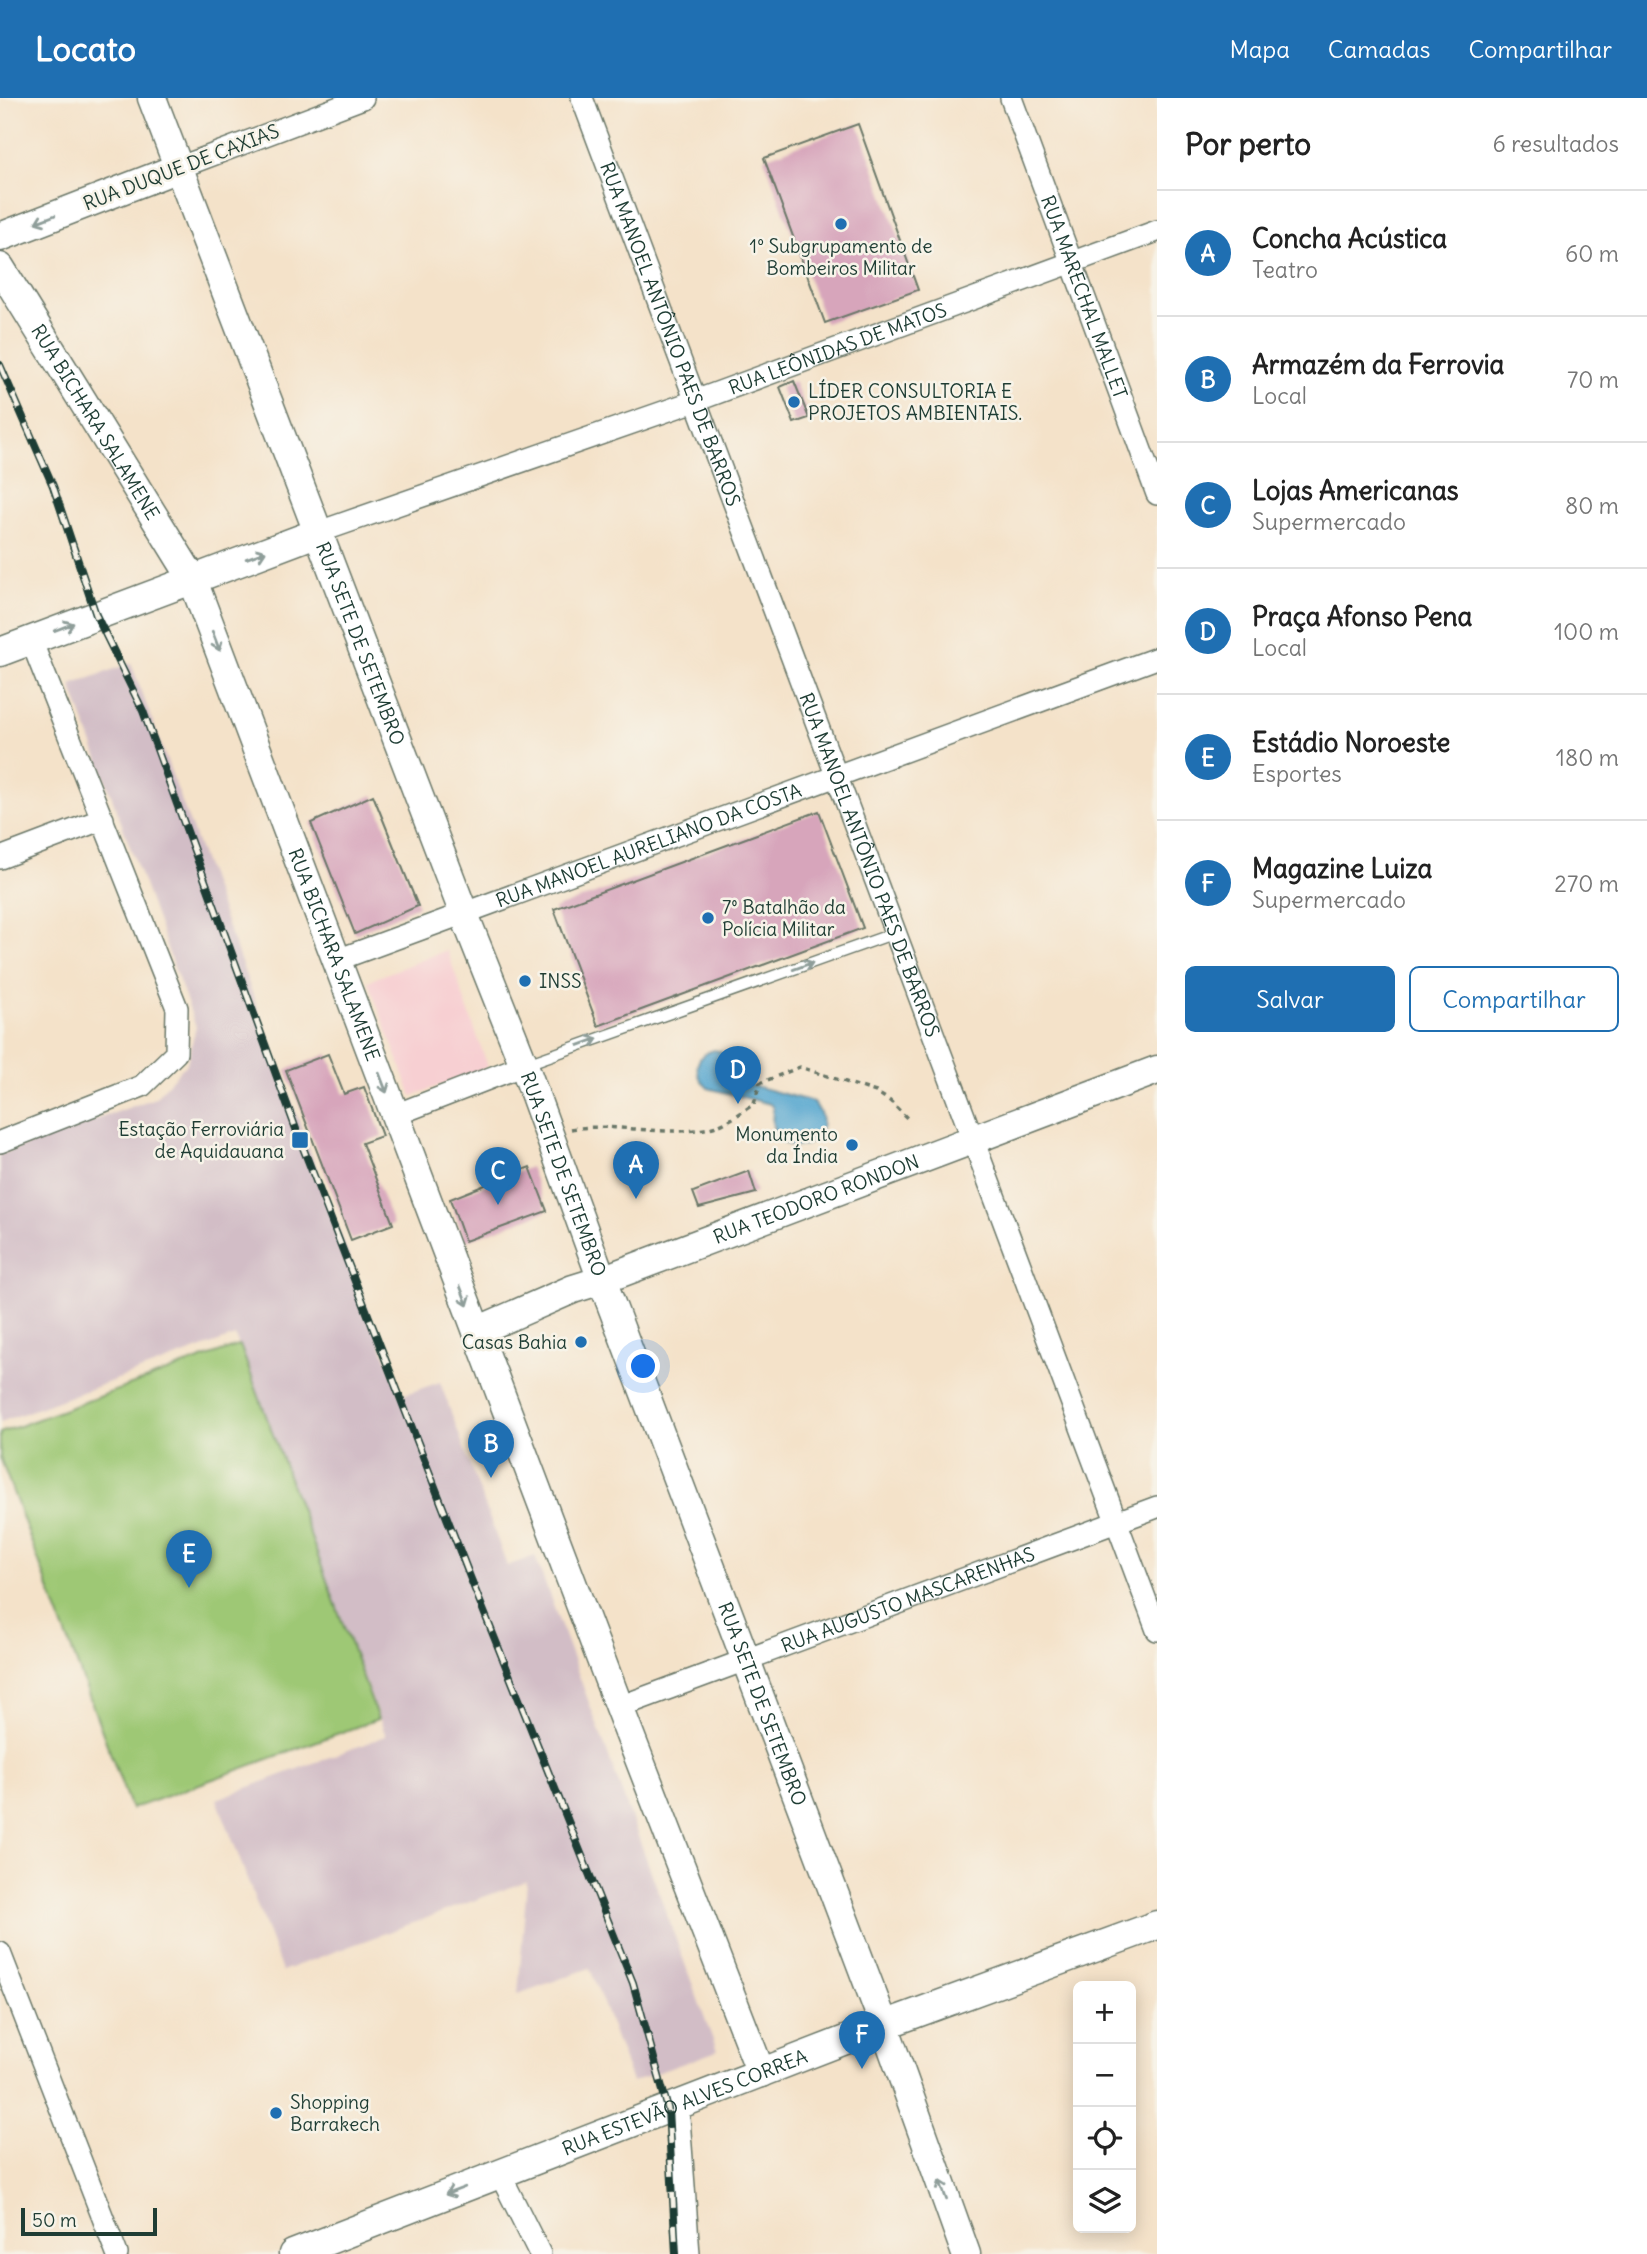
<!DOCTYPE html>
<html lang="pt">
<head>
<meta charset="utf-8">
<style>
  :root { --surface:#fff; --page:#f6f6f6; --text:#222; --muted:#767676; --line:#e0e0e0; --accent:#1f6fb2 }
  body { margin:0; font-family:Delius,sans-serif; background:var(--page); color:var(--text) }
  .controls { position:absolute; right:21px; bottom:21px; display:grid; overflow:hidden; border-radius:10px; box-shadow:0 4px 18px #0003 }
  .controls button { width:63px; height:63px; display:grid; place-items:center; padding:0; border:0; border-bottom:2px solid var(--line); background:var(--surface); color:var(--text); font:35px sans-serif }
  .scale { position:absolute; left:21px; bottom:18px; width:136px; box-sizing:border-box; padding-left:7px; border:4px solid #1f3d34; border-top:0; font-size:19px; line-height:24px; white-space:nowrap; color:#1f3d34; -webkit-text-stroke:5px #f7f3e8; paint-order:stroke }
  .you { position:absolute; left:644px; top:1269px; width:24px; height:24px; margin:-18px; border:5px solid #fff; border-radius:50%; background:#1a73e8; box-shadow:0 0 0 10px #1a73e833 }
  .badge { display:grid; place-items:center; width:46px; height:46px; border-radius:50%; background:var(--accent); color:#fff; font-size:23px; font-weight:700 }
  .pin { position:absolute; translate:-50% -58px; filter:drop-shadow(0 2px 4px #0008) }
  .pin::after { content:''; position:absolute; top:37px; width:24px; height:21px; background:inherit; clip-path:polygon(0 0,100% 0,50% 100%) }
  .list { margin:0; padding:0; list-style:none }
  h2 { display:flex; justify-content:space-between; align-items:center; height:91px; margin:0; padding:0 28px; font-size:30px }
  h2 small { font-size:23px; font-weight:400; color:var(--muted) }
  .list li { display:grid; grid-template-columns:46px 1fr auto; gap:21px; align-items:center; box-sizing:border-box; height:126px; padding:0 28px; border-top:2px solid var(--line) }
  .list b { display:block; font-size:26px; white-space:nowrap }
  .list p { margin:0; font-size:23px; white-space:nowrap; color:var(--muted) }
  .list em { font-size:23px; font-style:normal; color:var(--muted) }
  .actions { display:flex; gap:14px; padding:21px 28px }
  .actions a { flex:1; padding:16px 0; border:2px solid var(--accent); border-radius:10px; text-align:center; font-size:24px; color:var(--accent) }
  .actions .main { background:var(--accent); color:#fff }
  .icon { flex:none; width:38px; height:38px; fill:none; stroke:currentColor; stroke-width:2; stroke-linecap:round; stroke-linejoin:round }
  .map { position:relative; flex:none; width:1157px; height:2156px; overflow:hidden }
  header { display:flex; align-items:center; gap:42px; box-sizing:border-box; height:98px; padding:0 35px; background:var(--accent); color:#fff }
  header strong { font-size:33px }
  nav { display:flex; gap:38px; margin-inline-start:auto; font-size:24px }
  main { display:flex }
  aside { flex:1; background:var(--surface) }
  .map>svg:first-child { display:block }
</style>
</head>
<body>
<header>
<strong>Locato</strong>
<nav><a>Mapa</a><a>Camadas</a><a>Compartilhar</a></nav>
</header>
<main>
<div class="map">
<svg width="1157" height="2156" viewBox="0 0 1157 2156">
  <rect width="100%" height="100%" fill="#f7f3e8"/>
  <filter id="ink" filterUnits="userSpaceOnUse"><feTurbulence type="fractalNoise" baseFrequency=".0143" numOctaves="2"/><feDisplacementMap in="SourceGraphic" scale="14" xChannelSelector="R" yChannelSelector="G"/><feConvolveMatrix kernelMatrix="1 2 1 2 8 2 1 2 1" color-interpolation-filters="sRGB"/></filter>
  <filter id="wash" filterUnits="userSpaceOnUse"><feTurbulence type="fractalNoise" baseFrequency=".00686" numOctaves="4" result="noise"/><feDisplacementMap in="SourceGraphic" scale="28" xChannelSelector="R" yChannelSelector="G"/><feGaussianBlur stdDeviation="1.57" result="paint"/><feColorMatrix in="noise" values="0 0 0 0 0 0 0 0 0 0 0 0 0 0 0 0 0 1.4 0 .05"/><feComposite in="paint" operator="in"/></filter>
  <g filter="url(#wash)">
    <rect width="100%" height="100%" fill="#f4e2c9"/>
    <path fill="#f7cfd2" d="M447 852 488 969 412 998 368 883Z"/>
    <path fill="#d2bdc6" d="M131 565 400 1298 440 1284 507 1468 535 1458 717 1953 632 1984 590 1870 518 1896 527 1783 282 1873 217 1701 386 1638 235 1238 0 1324V1057L155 1000 187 965 196 929 71 587Z"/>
    <path fill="#9ec874" stroke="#5e8254" stroke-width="2" d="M240 1247 378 1621 131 1711 0 1359V1335Z"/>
    <path fill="#55a6cf" stroke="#3a7282" stroke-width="2" d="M714 952C732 955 733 966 736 981L740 984 813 1004C843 1038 789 1068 774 1032 771 1025 773 1017 773 1010L770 1006 708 990C693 976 693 958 714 952Z"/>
    <g id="blocks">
      <path fill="#d7a5bb" d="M858 26 918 192 825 225 764 60Z
        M794 283 809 320 794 325 780 289Z
        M373 697 418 808 355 836 311 725Z
        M819 713 863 830 598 928 554 811Z
        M328 956 344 996 364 989 382 1038 362 1045 393 1126 351 1142 286 972Z
        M530 1069 547 1113 465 1143 450 1101Z
        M749 1073 756 1095 699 1110 693 1094Z"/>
    </g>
  </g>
  <g filter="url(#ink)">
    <use href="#blocks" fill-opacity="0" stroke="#6a7768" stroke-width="2"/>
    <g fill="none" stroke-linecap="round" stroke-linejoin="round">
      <defs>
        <path id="lane" d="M524 967 895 835"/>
        <g id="street">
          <path id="s1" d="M582 0 1157 1532"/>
          <path id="s2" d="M1011 0 1157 396"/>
          <path d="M178 70 363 0"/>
          <path id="s3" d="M319 434 695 303 1157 133"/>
          <path d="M0 760 103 721"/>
          <path id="s4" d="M337 862 1157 560"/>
          <path d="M395 1017 524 967"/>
          <path d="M0 1044 142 988 176 955 177 910 31 542"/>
          <path id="s5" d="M619 1609 1157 1409"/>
          <path d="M0 1855 117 2156"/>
          <path d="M678 2007 689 2156"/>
          <path d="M500 2076 540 2156"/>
        </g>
        <g id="secondary">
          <path id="s6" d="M152 0 464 816 524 967 602 1182 884 1927 966 2156"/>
          <path d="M0 139 178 70"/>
          <path id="s7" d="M0 169 192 480 619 1609 761 1975"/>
          <path d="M0 554 319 434"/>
          <path id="s8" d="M477 1233 573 1191 602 1182 1157 972"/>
          <path id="s9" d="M293 2156 884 1927 1157 1827"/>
        </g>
      </defs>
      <use href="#lane" stroke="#6a7768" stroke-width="13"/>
      <use href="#street" stroke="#6a7768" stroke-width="24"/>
      <use href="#secondary" stroke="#6a7768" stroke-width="31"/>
      <path stroke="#6a7768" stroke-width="3.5" stroke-dasharray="5 5" stroke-linecap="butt" d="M571 1031C618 1024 673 1041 717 1028 729 1024 743 1013 754 1006L760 985 800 969 876 994 890 1003 908 1021"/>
      <use href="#lane" stroke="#fff" stroke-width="10"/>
      <use href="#street" stroke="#fff" stroke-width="21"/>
      <use href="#secondary" stroke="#fff" stroke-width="28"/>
      <defs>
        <path id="rail" d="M0 267 53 388 96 517 143 613 300 1042 470 1479 633 1885 668 2011 676 2156"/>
      </defs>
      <use href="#rail" stroke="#1f3d34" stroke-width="8"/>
      <use href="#rail" stroke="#f7f3e8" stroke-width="5" stroke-dasharray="16" stroke-linecap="butt"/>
    </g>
    <defs><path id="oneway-shaft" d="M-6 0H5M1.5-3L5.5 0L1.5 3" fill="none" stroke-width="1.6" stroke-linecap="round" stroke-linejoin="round" transform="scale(1.75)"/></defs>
    <g stroke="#8f9e9a">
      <use href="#oneway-shaft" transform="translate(45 121) rotate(159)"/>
      <use href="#oneway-shaft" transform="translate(256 457) rotate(-20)"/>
      <use href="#oneway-shaft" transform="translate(64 529) rotate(-21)"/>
      <use href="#oneway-shaft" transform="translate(216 543) rotate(69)"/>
      <use href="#oneway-shaft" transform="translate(803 868) rotate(-20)"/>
      <use href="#oneway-shaft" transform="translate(588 944) rotate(-20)"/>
      <use href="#oneway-shaft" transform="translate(383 985) rotate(69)"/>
      <use href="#oneway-shaft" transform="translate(464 1198) rotate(69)"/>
      <use href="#oneway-shaft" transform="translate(943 2092) rotate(-110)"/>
      <use href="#oneway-shaft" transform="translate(455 2093) rotate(159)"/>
    </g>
  </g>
  <g fill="#1f6fb2" stroke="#f7f3e8" stroke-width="2.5">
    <circle cx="841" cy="126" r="7"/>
    <circle cx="794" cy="304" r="7"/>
    <circle cx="708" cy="820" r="7"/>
    <circle cx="525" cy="883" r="7"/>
    <rect x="291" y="1033" width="18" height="18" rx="3.5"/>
    <circle cx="852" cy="1047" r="7"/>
    <circle cx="581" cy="1244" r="7"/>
    <circle cx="276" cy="2015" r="7"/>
  </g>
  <g text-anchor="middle" stroke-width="5" stroke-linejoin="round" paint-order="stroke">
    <g font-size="19" fill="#1f3d34" stroke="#f7f3e8">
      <text transform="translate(181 69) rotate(-21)" y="7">RUA DUQUE DE CAXIAS</text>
      <text dy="7" stroke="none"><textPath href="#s2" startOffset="212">RUA MARECHAL MALLET</textPath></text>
      <text dy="7" stroke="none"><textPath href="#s1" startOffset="252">RUA MANOEL ANTÔNIO PAES DE BARROS</textPath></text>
      <text dy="7" stroke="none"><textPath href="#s3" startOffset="550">RUA LEÔNIDAS DE MATOS</textPath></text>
      <text dy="7" stroke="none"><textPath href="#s7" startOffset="182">RUA BICHARA SALAMENE</textPath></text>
      <text dy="7" stroke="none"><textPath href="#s6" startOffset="584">RUA SETE DE SETEMBRO</textPath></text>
      <text dy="7" stroke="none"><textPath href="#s4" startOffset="332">RUA MANOEL AURELIANO DA COSTA</textPath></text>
      <text dy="7" stroke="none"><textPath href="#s1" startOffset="819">RUA MANOEL ANTÔNIO PAES DE BARROS</textPath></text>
      <text dy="7" stroke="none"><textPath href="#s7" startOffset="768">RUA BICHARA SALAMENE</textPath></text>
      <text dy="7" stroke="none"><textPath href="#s6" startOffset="1152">RUA SETE DE SETEMBRO</textPath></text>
      <text dy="7" stroke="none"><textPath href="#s8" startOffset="364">RUA TEODORO RONDON</textPath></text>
      <text dy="7" stroke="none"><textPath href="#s5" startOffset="308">RUA AUGUSTO MASCARENHAS</textPath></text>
      <text dy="7" stroke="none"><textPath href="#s6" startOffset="1718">RUA SETE DE SETEMBRO</textPath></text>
      <text dy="7" stroke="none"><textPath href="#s9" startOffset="420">RUA ESTEVÃO ALVES CORREA</textPath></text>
    </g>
    <g font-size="19" fill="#1f3d34" stroke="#f7f3e8" text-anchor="start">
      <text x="841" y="155" text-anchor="middle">1º Subgrupamento de<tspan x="841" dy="22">Bombeiros Militar</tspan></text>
      <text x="808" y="300">LÍDER CONSULTORIA E<tspan x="808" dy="22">PROJETOS AMBIENTAIS.</tspan></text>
      <text x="722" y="816">7° Batalhão da<tspan x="722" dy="22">Polícia Militar</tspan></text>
      <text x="539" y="890">INSS</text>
      <text x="284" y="1038" text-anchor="end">Estação Ferroviária<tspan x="284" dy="22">de Aquidauana</tspan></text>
      <text x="838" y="1043" text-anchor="end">Monumento<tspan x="838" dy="22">da Índia</tspan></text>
      <text x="567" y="1251" text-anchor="end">Casas Bahia</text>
      <text x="290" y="2011">Shopping<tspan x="290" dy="22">Barrakech</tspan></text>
    </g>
  </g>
</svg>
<div class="controls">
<button>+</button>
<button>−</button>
<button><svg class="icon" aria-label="locate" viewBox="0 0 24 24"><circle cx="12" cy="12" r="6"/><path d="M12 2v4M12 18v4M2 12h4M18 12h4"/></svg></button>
<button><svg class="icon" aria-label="layers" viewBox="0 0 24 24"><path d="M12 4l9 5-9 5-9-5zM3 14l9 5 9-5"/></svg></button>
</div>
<div class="scale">50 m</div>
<div class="you"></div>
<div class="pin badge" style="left:636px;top:1101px">A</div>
<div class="pin badge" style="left:491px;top:1380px">B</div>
<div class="pin badge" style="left:498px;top:1107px">C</div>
<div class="pin badge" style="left:738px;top:1006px">D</div>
<div class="pin badge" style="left:189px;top:1490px">E</div>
<div class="pin badge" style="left:862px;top:1971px">F</div>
</div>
<aside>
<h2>Por perto<small>6 resultados</small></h2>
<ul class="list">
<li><span class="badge">A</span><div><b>Concha Acústica</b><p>Teatro</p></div><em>60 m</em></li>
<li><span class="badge">B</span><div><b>Armazém da Ferrovia</b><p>Local</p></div><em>70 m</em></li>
<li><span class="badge">C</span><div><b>Lojas Americanas</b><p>Supermercado</p></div><em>80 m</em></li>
<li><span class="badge">D</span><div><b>Praça Afonso Pena</b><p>Local</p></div><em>100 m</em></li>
<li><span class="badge">E</span><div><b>Estádio Noroeste</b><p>Esportes</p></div><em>180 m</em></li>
<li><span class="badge">F</span><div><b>Magazine Luiza</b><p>Supermercado</p></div><em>270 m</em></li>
</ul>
<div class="actions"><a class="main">Salvar</a><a>Compartilhar</a></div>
</aside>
</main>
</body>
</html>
